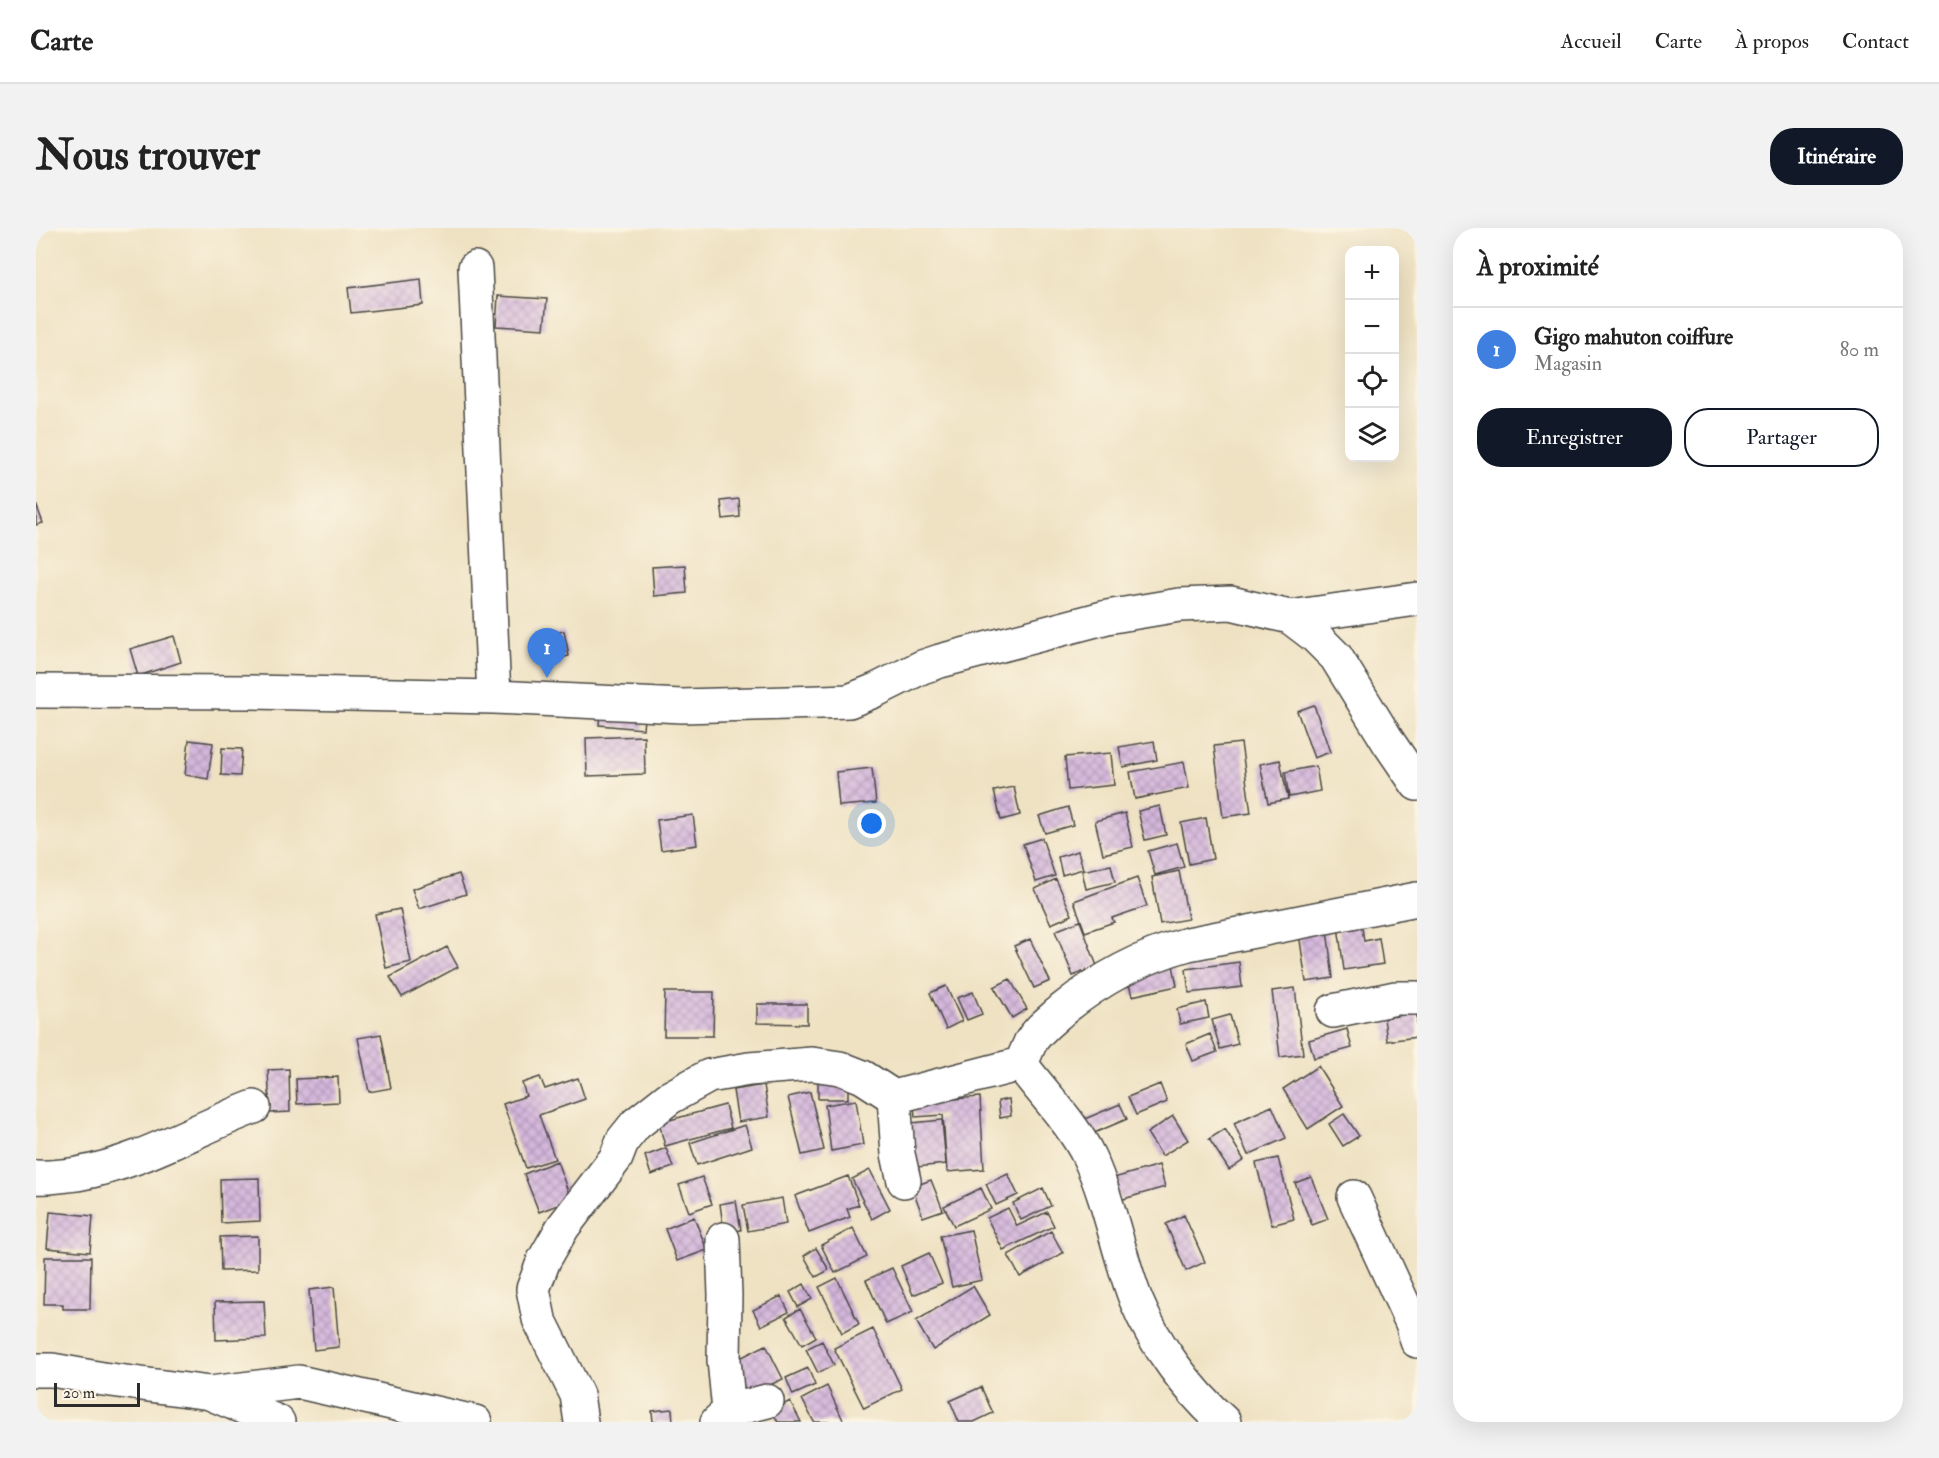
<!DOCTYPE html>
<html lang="fr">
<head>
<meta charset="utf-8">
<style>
  :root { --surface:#fff; --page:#f2f2f2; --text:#222; --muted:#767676; --line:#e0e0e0; --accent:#111827 }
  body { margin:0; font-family:"IM FELL Double Pica",serif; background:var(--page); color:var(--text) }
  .controls { position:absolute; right:18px; top:18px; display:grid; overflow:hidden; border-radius:12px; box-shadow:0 6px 24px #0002 }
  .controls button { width:54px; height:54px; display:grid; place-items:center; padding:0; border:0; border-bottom:2px solid var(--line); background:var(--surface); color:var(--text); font:30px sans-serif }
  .scale { position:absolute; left:18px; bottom:15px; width:86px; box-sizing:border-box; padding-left:6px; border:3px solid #2b2b2b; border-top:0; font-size:16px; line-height:21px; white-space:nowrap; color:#2b2b2b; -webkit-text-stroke:4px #fcf5e5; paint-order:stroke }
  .you { position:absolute; left:836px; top:596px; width:21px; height:21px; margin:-15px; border:4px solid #fff; border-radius:50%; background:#1a73e8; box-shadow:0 0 0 9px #1a73e833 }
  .badge { display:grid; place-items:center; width:39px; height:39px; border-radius:50%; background:var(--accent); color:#fff; font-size:20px; font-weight:700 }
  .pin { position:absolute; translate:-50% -50px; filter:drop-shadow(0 2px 3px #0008) }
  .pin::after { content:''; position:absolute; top:32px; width:21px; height:18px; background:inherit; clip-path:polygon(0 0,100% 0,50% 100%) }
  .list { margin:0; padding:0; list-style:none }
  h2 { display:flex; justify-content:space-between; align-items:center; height:78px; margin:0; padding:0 24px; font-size:26px }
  h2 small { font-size:20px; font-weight:400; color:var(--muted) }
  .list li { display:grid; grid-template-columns:39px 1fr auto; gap:18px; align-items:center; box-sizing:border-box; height:84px; padding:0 24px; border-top:2px solid var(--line) }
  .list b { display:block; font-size:22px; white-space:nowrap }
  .list p { margin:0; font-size:20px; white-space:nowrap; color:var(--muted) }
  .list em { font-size:20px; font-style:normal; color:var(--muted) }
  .actions { display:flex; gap:12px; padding:18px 24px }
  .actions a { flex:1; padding:14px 0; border:2px solid var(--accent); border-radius:24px; text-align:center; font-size:21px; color:var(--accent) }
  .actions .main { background:var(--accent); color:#fff }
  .icon { flex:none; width:33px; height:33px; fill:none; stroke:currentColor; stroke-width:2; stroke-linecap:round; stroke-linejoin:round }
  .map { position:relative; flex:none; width:1381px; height:1194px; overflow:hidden; border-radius:24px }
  header { display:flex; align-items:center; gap:36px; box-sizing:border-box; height:84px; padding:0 30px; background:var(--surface); border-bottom:2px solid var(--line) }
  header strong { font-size:28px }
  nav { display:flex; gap:33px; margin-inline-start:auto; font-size:21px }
  .intro { display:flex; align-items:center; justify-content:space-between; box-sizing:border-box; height:144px; padding:0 36px }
  h1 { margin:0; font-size:42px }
  .button { padding:15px 27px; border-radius:24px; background:var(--accent); color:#fff; font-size:21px; font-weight:700 }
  main { display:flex; gap:36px; padding:0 36px }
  aside { flex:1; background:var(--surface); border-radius:24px; box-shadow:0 6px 24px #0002 }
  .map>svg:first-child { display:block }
</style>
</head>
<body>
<header>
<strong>Carte</strong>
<nav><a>Accueil</a><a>Carte</a><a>À propos</a><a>Contact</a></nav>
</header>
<div class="intro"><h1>Nous trouver</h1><a class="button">Itinéraire</a></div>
<main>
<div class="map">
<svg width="1381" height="1194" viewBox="0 0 1381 1194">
  <defs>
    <pattern id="building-cross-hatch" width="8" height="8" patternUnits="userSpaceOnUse" patternTransform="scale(1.5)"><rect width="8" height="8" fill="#d5b7dd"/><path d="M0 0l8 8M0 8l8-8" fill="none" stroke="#ad95b3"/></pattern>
  </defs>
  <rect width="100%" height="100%" fill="#fcf5e5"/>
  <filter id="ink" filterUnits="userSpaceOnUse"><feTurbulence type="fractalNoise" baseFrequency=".0167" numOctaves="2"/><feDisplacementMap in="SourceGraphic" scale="12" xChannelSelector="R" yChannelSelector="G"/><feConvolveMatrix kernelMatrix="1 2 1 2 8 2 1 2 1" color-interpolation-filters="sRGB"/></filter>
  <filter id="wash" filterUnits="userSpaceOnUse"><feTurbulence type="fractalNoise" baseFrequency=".008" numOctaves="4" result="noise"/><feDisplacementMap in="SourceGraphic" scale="24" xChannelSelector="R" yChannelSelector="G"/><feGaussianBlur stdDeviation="1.35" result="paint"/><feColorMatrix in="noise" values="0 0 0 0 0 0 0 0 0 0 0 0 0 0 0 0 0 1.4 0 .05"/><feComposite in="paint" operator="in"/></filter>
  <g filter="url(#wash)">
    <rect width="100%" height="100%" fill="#efe2c3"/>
    <g id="blocks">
      <path fill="url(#building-cross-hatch)" d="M385 51 387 77 315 85 312 60Z
        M462 68 511 71 508 101 460 98Z
        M703 271 704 289 687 291 685 273Z
        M0 276 7 295 0 297Z
        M649 337 651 365 618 368 616 339Z
        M528 403 533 428 503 435 498 410Z
        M138 408 145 434 102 448 94 421Z
        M565 476 609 481 607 501 563 497Z
        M1278 477 1294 524 1278 530 1261 483Z
        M608 508 609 546 551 548 550 510Z
        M153 512 177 515 172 551 149 547Z
        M1118 513 1121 532 1087 539 1083 519Z
        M1205 515 1215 585 1187 589 1178 518Z
        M186 520 206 521 204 548 185 547Z
        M1075 525 1078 557 1032 562 1029 529Z
        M1244 532 1252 571 1232 575 1224 536Z
        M1148 534 1153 560 1099 571 1094 544Z
        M1280 538 1284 563 1253 569 1249 544Z
        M836 540 840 575 803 578 800 544Z
        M978 559 984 587 965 592 958 563Z
        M1124 578 1130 607 1109 612 1102 583Z
        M1032 579 1037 597 1009 605 1003 588Z
        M1089 585 1097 619 1067 626 1059 593Z
        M657 587 661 617 625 622 621 592Z
        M1170 590 1177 631 1153 636 1145 595Z
        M1006 610 1019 648 1000 654 987 616Z
        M1141 615 1148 639 1119 647 1112 623Z
        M1042 623 1047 641 1026 647 1022 629Z
        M1075 637 1079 654 1050 661 1046 643Z
        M1143 643 1152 691 1124 696 1116 649Z
        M423 646 430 666 383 681 376 661Z
        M1101 650 1111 678 1076 690 1078 694 1049 704 1038 673Z
        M1020 651 1036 687 1015 696 999 661Z
        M364 681 375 734 350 740 339 686Z
        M1324 687 1328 713 1343 710 1347 736 1308 742 1301 691Z
        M1044 693 1061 738 1037 748 1019 703Z
        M1290 694 1297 750 1270 754 1262 698Z
        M994 711 1014 753 998 760 978 718Z
        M411 719 422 739 366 769 354 749Z
        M1203 734 1206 759 1153 765 1150 741Z
        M1137 737 1141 758 1096 768 1091 748Z
        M974 751 991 781 976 790 958 759Z
        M910 758 926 793 910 801 894 765Z
        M1259 760 1267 826 1244 829 1236 763Z
        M629 764H678L677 808H628Z
        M937 764 946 786 931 792 921 770Z
        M1170 774 1173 790 1144 796 1141 781Z
        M721 776H771V796L721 795Z
        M1381 785V809L1351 813 1348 790Z
        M1194 787 1202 816 1184 821 1176 792Z
        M1311 801 1316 820 1278 830 1273 812Z
        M345 806 355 860 333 864 322 810Z
        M1174 806 1181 824 1157 833 1150 816Z
        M1282 838 1307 878 1272 901 1247 861Z
        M253 841 254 884 234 885 232 842Z
        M302 849 303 874 261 876 260 851Z
        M504 849 509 861 542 850 549 871 503 887 519 931 490 940 467 876 490 868 486 855Z
        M782 852H812V871H782Z
        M1124 856 1131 874 1100 887 1092 869Z
        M728 857 733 889 702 894 697 862Z
        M774 864 788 922 766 927 752 869Z
        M944 869 948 941 911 944 907 887 879 889 878 874Z
        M973 871 975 888 964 890 962 873Z
        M820 872 827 917 795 923 789 877Z
        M1084 876 1091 891 1044 911 1037 896Z
        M689 877 695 900 629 918 623 895Z
        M1236 878 1250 910 1212 927 1198 895Z
        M1308 886 1323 908 1307 918 1293 896Z
        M1137 888 1152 912 1126 928 1111 905Z
        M906 892 910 936 870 940 865 896Z
        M709 897 716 919 661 937 654 915Z
        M1189 901 1208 932 1193 942 1173 911Z
        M630 920 637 939 615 947 609 928Z
        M1242 930 1258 991 1236 997 1220 935Z
        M521 933 535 972 503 984 488 946Z
        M1123 937 1129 959 1084 972 1078 950Z
        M834 942 854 981 836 991 816 951Z
        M972 946 982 967 960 977 950 956Z
        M812 948 823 977 811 981 814 989 773 1005 759 968Z
        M666 949 676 976 653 984 643 957Z
        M1275 949 1292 991 1276 997 1259 955Z
        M223 950 224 993 185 995 184 951Z
        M895 952 907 982 887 989 876 959Z
        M945 960 955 981 918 998 908 978Z
        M1007 960 1015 978 985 992 977 975Z
        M746 970 750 996 712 1003 707 977Z
        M700 973 705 1002 688 1005 684 976Z
        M972 980 981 998 1011 984 1018 998 967 1022 951 990Z
        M14 984 57 988 54 1024 11 1020Z
        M1148 987 1169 1034 1150 1043 1130 996Z
        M658 989 671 1022 641 1033 629 1001Z
        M817 1000 831 1029 799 1045 785 1017Z
        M935 1002 946 1052 916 1059 904 1008Z
        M1015 1003 1027 1025 984 1049 972 1027Z
        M222 1008V1042L185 1043 184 1009Z
        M780 1020 793 1042 780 1049 768 1028Z
        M893 1025 906 1055 877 1067 865 1038Z
        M9 1029H55L54 1081H27V1076H8Z
        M856 1040 877 1084 850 1096 830 1052Z
        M801 1050 823 1096 806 1105 783 1059Z
        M768 1056 776 1071 762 1079 754 1064Z
        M937 1058 954 1087 897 1122 880 1093Z
        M298 1059 303 1119 278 1122 273 1062Z
        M745 1068 753 1084 725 1098 717 1082Z
        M228 1073 230 1110 180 1112 179 1074Z
        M764 1081 780 1109 766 1117 750 1089Z
        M837 1101 866 1161 828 1180 798 1120Z
        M786 1113 798 1137 782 1145 770 1121Z
        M730 1117 747 1151 710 1168 694 1135Z
        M772 1140 779 1157 757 1167 750 1150Z
        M791 1158 808 1194H778L766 1171Z
        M945 1159 957 1185 938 1194H923L914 1173Z
        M754 1173 765 1194H742L736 1183Z
        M636 1181 637 1194H617L616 1183Z"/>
    </g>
  </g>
  <g filter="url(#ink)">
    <use href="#blocks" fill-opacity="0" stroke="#484642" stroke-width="1.5"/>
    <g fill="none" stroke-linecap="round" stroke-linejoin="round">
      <defs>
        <path id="minor" d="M439 40 458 469
          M1254 389 1381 371
          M0 463 215 464 458 469 646 478 785 474 813 473 840 462 886 439 904 433 1071 389 1143 377 1195 375 1254 389 1279 408 1300 429 1353 515 1381 556
          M1297 783 1360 770H1381
          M985 836C988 829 991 822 994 815 1002 801 1015 792 1026 782 1064 751 1105 729 1152 716L1381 671
          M858 869 862 926 868 953
          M0 949C14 950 27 948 41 946 105 935 159 901 218 879
          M1318 969 1376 1095 1381 1113
          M687 1011 689 1067 688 1132 693 1183
          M0 1142H16L67 1151 174 1165 263 1154 439 1194
          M176 1166 242 1194
          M545 1194 541 1167 503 1091 497 1061 508 1032 527 999 580 930 587 912 600 896 633 870 673 848 713 841 776 836 804 840 827 849 858 869 985 836C1008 867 1036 894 1053 929 1074 974 1082 1026 1100 1072 1118 1116 1153 1163 1188 1194
          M681 1194 693 1183 731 1173"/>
      </defs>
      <use href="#minor" stroke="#484642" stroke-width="36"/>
      <use href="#minor" stroke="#fff" stroke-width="33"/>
    </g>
  </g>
</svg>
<div class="controls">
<button>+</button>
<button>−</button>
<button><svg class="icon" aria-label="locate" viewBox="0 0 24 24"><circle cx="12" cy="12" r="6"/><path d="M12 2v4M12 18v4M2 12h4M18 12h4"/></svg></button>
<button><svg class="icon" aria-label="layers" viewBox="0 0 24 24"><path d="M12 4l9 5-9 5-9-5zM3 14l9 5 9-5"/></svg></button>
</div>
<div class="scale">20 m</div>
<div class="you"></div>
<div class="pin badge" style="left:511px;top:450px;background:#3f7fe0">1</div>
</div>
<aside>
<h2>À proximité<small></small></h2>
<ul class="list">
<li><span class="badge" style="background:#3f7fe0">1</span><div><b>Gigo mahuton coiffure</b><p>Magasin</p></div><em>80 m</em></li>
</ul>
<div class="actions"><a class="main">Enregistrer</a><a>Partager</a></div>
</aside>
</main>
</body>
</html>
